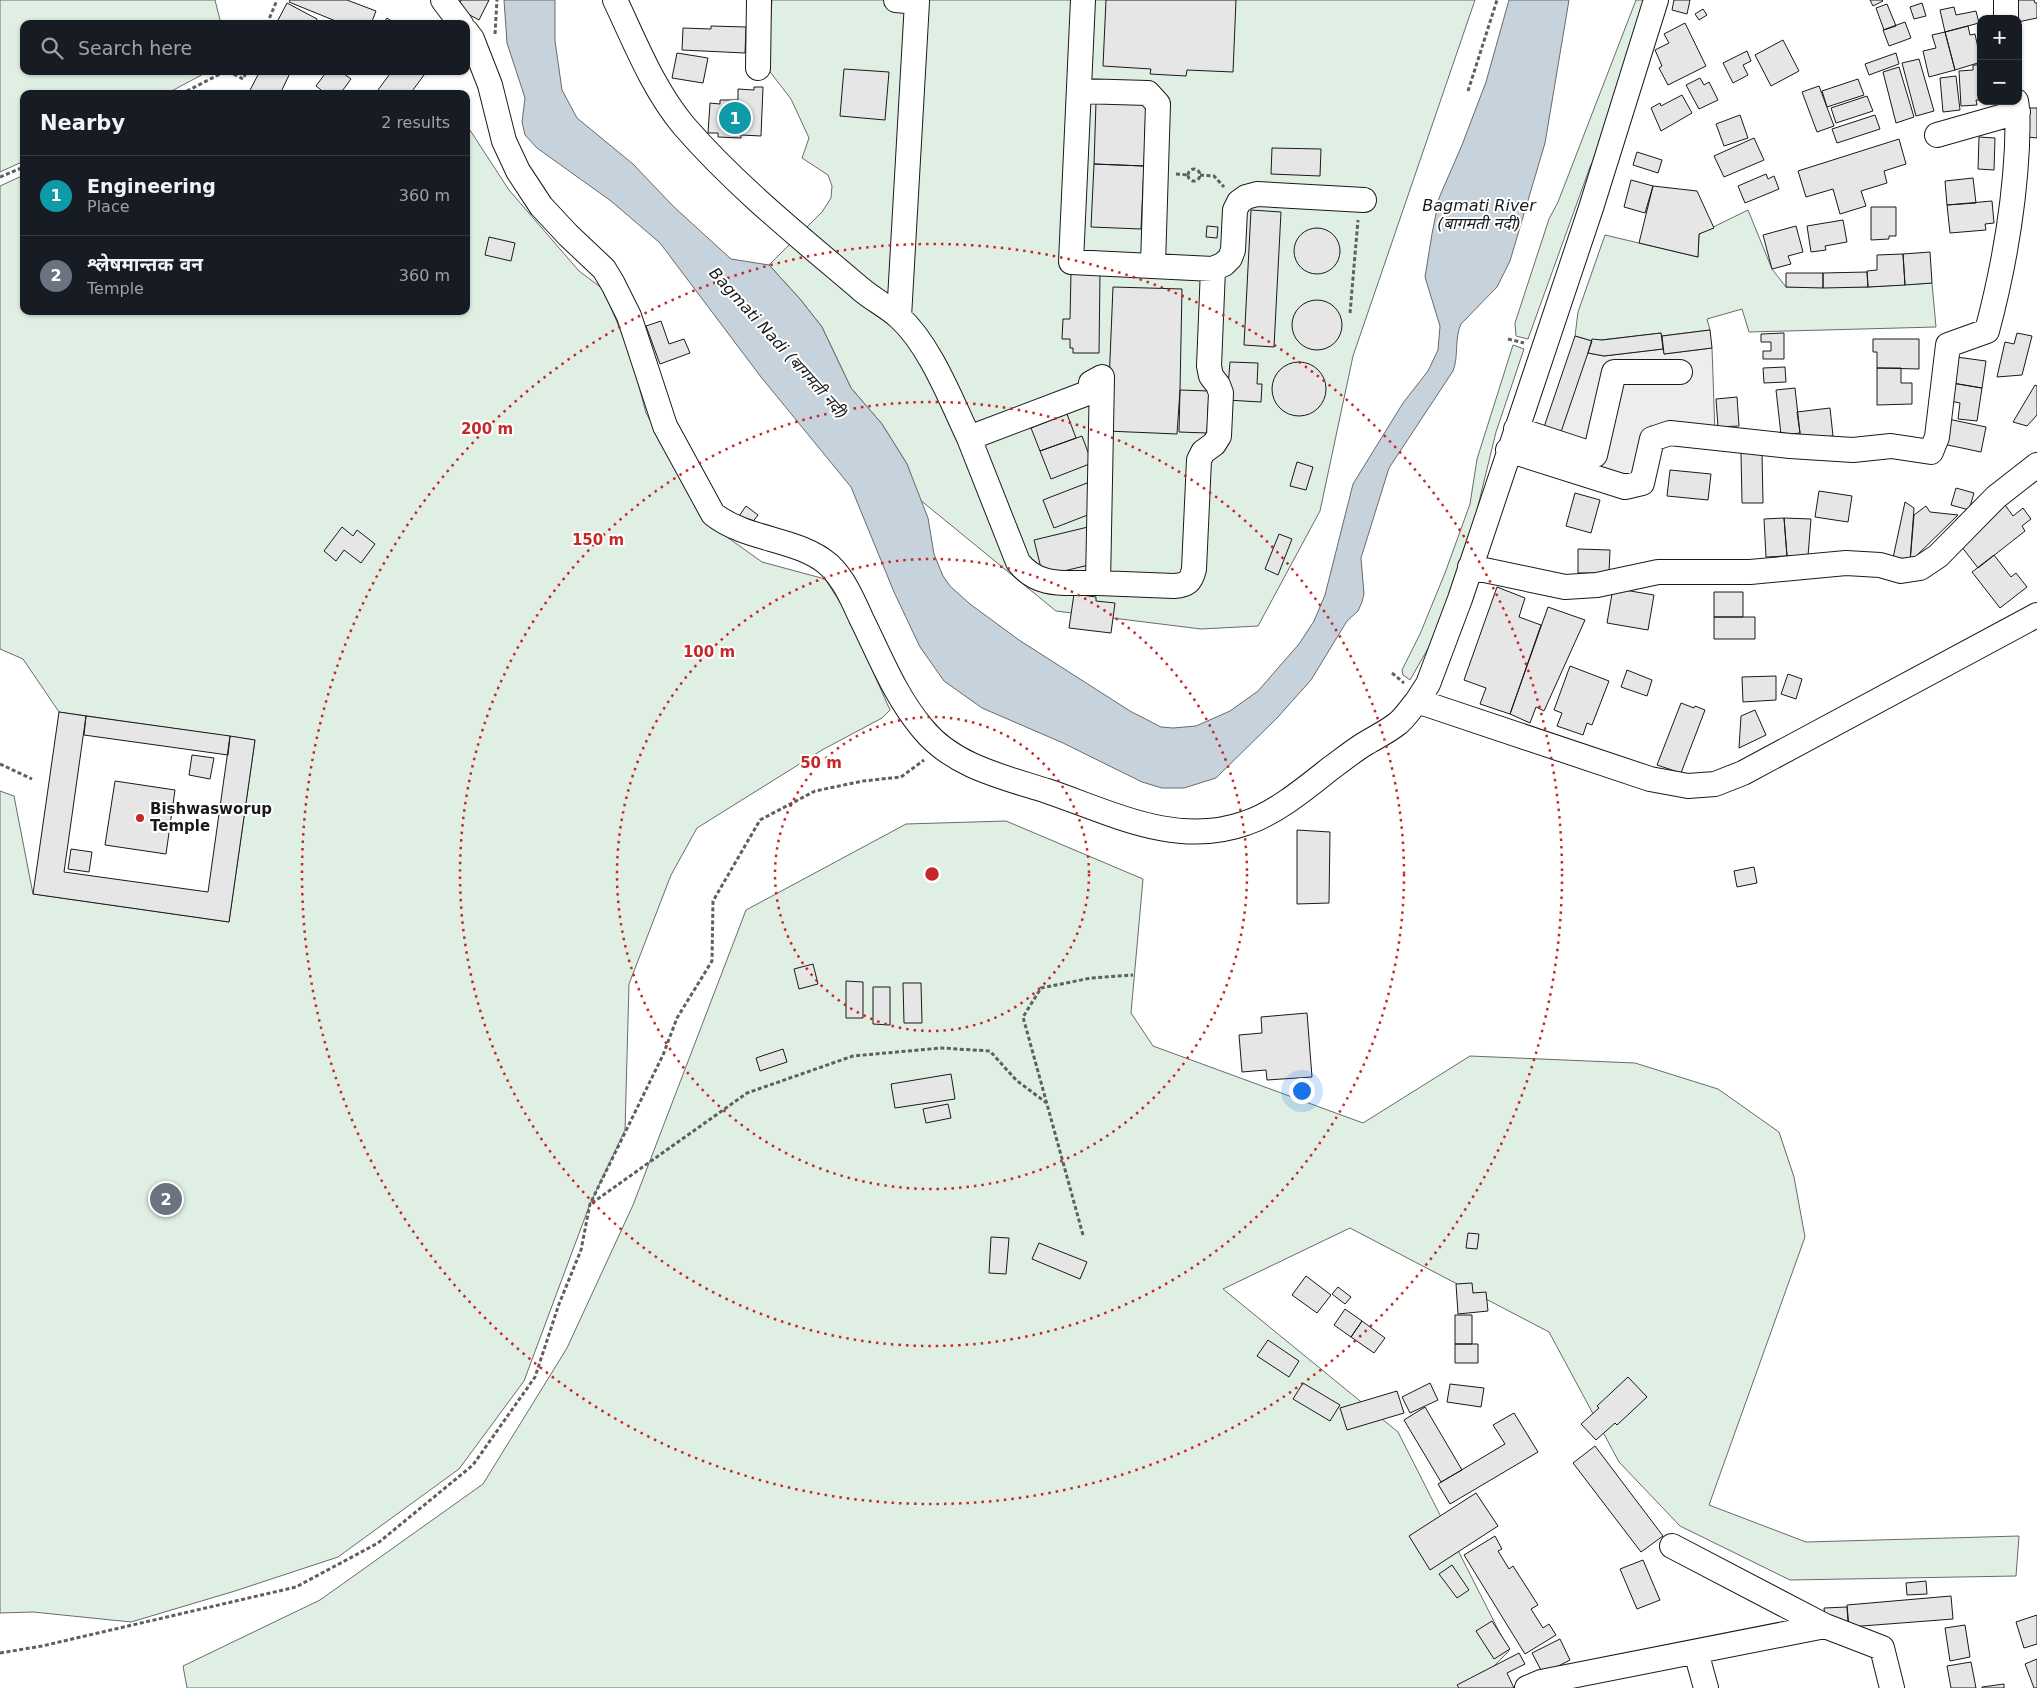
<!DOCTYPE html>
<html lang="en">
<head>
<meta charset="utf-8">
<style>
  :root { --surface:#171b24; --page:#20242c; --text:#f1f3f6; --muted:#9ea1a6; --line:#363941; --accent:#d93025 }
  body { margin:0; font-family:"DejaVu Sans","Noto Sans Devanagari",sans-serif; background:var(--page); color:var(--text) }
  .controls { position:absolute; right:15px; top:15px; display:grid; overflow:hidden; border-radius:10px; box-shadow:0 1px 4px #0004 }
  .controls button { width:45px; height:45px; display:grid; place-items:center; padding:0; border:0; border-bottom:1px solid var(--line); background:var(--surface); color:var(--text); font:25px sans-serif }
  .you { position:absolute; left:1301px; top:1090px; width:18px; height:18px; margin:-12px; border:4px solid #fff; border-radius:50%; background:#1a73e8; box-shadow:0 0 0 8px #1a73e833 }
  .badge { display:grid; place-items:center; width:32px; height:32px; border-radius:50%; background:var(--accent); color:#fff; font-size:16px; font-weight:700 }
  .pin { position:absolute; translate:-50% -50%; border:2px solid #fff; box-shadow:0 1px 5px #0006 }
  .list { margin:0; padding:0; list-style:none }
  h2 { display:flex; justify-content:space-between; align-items:center; height:65px; margin:0; padding:0 20px; font-size:21px }
  h2 small { font-size:16px; font-weight:400; color:var(--muted) }
  .list li { display:grid; grid-template-columns:32px 1fr auto; gap:15px; align-items:center; box-sizing:border-box; height:80px; padding:0 20px; border-top:1px solid var(--line) }
  .list b { display:block; font-size:19px; white-space:nowrap }
  .list p { margin:0; font-size:16px; white-space:nowrap; color:var(--muted) }
  .list em { font-size:16px; font-style:normal; color:var(--muted) }
  .icon { flex:none; width:28px; height:28px; fill:none; stroke:currentColor; stroke-width:2; stroke-linecap:round; stroke-linejoin:round }
  .map { position:relative; flex:none; width:2037px; height:1688px; overflow:hidden }
  .search { position:absolute; background:var(--surface); box-shadow:0 1px 4px #0004; left:20px; top:20px; width:450px; height:55px; display:flex; align-items:center; gap:12px; box-sizing:border-box; padding:0 18px; border-radius:10px; color:var(--muted); font-size:19px }
  .panel { position:absolute; background:var(--surface); box-shadow:0 1px 4px #0004; left:20px; top:90px; width:450px; height:225px; border-radius:10px }
  .map>svg:first-child { display:block }
</style>
</head>
<body>
<div class="map">
<svg width="2037" height="1688" viewBox="0 0 2037 1688">
  <rect width="100%" height="100%" fill="#fff"/>
  <path fill="#e0efe3" stroke="#6a6a6a" d="M0 0H215L221 24H24V71H209L166 94H24V161L0 172Z
    M772 0H1475L1353 356 1320 511 1258 626 1201 629 1056 611 919 499 907 464 882 424 851 388 822 327 800 299 769 265 822 212 831 198 832 186 828 175 802 158 809 138 791 99 767 68Z
    M1636 0H1647L1599 149 1590 167 1528 339 1516 336 1515 323 1549 219 1558 202Z
    M466 124 509 190 579 271 603 289 630 353 646 413 706 522 762 562 825 579 847 613 890 710 882 718 822 750 697 828 671 875 629 984 625 1130 590 1204 524 1381 459 1469 338 1557 235 1591 131 1622 33 1612 0 1613V791L14 796 33 894 229 922 255 740 59 712 23 659 0 649V186L24 175V311H466Z
    M1748 210 1772 269 1786 287H1868L1932 283 1936 327 1749 332 1742 309 1707 319 1710 330 1662 336 1661 333 1592 341 1575 336 1578 312 1605 235 1698 257 1699 234Z
    M1513 345 1524 349 1496 432 1469 543 1434 638 1410 680 1403 675 1402 670 1420 634 1445 573 1470 504 1477 459Z
    M1006 821 1143 879 1131 1013 1153 1046 1363 1123 1470 1056 1635 1063 1718 1089 1779 1132 1794 1177 1805 1237 1709 1505 1806 1542 2019 1536 2016 1576 1790 1580 1680 1526 1619 1462 1549 1332 1350 1228 1223 1289 1398 1432 1509 1651 1472 1688H187L183 1666 320 1600 483 1484 567 1348 633 1205 746 910 906 824Z"/>
  <path fill="#ededed" stroke="#6a6a6a" d="M1712 348 1715 434 1650 426 1640 478 1635 482 1534 454 1588 353 1604 356 1663 349 1664 354Z"/>
  <path fill="#c6d2dc" stroke="#6a6a6a" d="M504 0H555V41L562 90 577 118 633 164 673 206 731 259 769 265 800 299 822 327 851 388 882 424 907 464 928 518 934 554 943 576 950 586 970 604 1019 640 1130 711 1161 727 1173 728 1196 726 1230 711 1258 691 1299 644 1314 621 1325 595 1353 484 1403 403 1428 371 1438 350 1440 326 1425 277 1432 234 1439 198 1462 145 1486 82 1509 0H1569L1545 143 1510 261 1497 287 1461 324C1454 339 1459 356 1453 371L1389 468 1361 558 1364 594 1362 602 1358 611 1347 621 1311 680 1277 718 1216 778 1184 788H1162L1142 782 1063 743 982 708 944 681 920 647 894 592 851 487 761 377 660 243 611 201 537 148 525 135 522 122 525 98 507 43Z"/>
  <path fill="#e6e6e6" stroke="#1a1a1a" d="M290 0H347L376 11 371 24H343L289 2Z
    M461 0H489L479 20 457 8Z
    M1106 0H1236L1233 72 1187 70 1186 76 1150 74 1151 69 1103 66Z
    M1674 0H1690L1687 14 1672 10Z
    M1870 0H1882L1883 1 1873 6Z
    M2017 0H2034L2035 3H2037V18L2018 22V19H2014Z
    M287 3 317 19 315 24H276Z
    M1922 3 1926 16 1914 19 1910 7Z
    M1887 4 1896 26 1884 30 1876 8Z
    M1954 7 1956 15 1976 11 1979 23 1945 32 1940 10Z
    M1703 9 1707 15 1699 20 1695 14Z
    M387 18 396 24H383Z
    M1905 22 1911 38 1889 46 1883 30Z
    M1685 23 1706 66 1668 85 1659 68 1662 66 1655 50 1669 43 1664 34Z
    M711 26 746 27 745 53 682 50 683 28 711 29Z
    M1968 26 1970 35 1975 34 1981 62 1955 70 1945 32Z
    M1945 32 1955 70 1929 77 1923 51 1936 48 1932 35Z
    M1783 40 1799 71 1771 86 1755 55Z
    M1747 51 1751 61 1743 65 1748 75 1733 83 1723 63Z
    M677 53 708 58 703 83 672 78Z
    M1896 53 1899 64 1869 75 1865 64Z
    M1919 59 1934 111 1916 116 1902 63Z
    M1973 65H1981V100H1976L1977 105 1961 106 1959 71 1973 70Z
    M1899 67 1914 117 1896 123 1883 72Z
    M844 69 889 72 885 120 840 116Z
    M260 71H291L280 94H248Z
    M327 71H340L351 79 340 94H326L316 86Z
    M392 71H427L410 94H375Z
    M1956 76 1960 110 1943 112 1940 78Z
    M1700 78 1704 85 1709 82 1718 100 1699 109 1686 85Z
    M1858 79 1864 95 1827 107 1822 91Z
    M1819 86 1834 126 1817 132 1802 92Z
    M754 87H763L761 136 741 135V138L718 137V133H708L710 103 720 104V100H738V89L754 90Z
    M1682 95 1692 113 1661 131 1651 108 1660 103 1661 106Z
    M1867 96 1873 111 1836 123 1831 108Z
    M1096 102 1146 105 1144 166 1094 164Z
    M2028 108H2037V138L2028 137Z
    M1740 115 1748 138 1724 146 1716 124Z
    M1875 115 1880 129 1837 143 1832 129Z
    M1979 137 1995 138 1994 170 1978 169Z
    M1754 138 1764 160 1724 177 1714 156Z
    M1899 139 1906 164 1884 171 1887 183 1861 191 1866 206 1840 214 1833 189 1806 197 1798 171Z
    M1272 148 1321 149 1320 176 1271 174Z
    M1637 152 1662 160 1658 173 1633 165Z
    M1094 164 1144 166 1141 229 1091 227Z
    M1766 174 1768 179 1774 176 1779 189 1745 203 1738 186Z
    M1973 178 1976 203 1947 205 1945 181Z
    M1631 180 1653 186 1645 213 1624 207Z
    M1653 186 1697 191 1714 228 1699 234 1698 257 1639 243Z
    M1992 201 1994 223 1985 224 1986 230 1950 233 1947 205Z
    M1871 207H1896V236H1889V239L1871 240Z
    M1251 210 1281 212 1274 347 1244 345Z
    M1843 220 1847 242 1825 246 1826 250 1811 252 1807 226Z
    M1207 226 1218 227 1217 238 1206 237Z
    M1796 226 1803 252 1788 256 1791 264 1772 269 1763 235Z
    M1294 251a23 23 0 1 1 46 0a23 23 0 1 1-46 0Z
    M489 237 515 243 511 261 485 255Z
    M1930 252 1932 283 1905 285 1903 254Z
    M1903 254 1905 285 1868 287 1867 271 1877 270V255Z
    M1071 272H1100L1099 353H1073V348H1070V339H1062L1063 319H1070Z
    M1867 272 1868 287 1823 288V273Z
    M1786 273H1823V288L1786 287Z
    M1113 287 1182 289 1180 390 1177 434 1107 431Z
    M1292 325a25 25 0 1 1 50 0a25 25 0 1 1-50 0Z
    M661 321 669 344 684 339 690 353 660 364 646 326Z
    M1710 330 1712 348 1664 354 1662 336Z
    M1661 333 1663 349 1604 356 1588 353 1592 339 1602 340Z
    M1784 333V359H1763V351H1771V342H1761V334Z
    M2017 333 2032 336 2022 375 1997 377 2005 342 2014 344Z
    M1575 336 1592 341 1561 432 1544 427Z
    M1873 339H1919V369L1877 368V352H1873Z
    M1956 357 1986 361 1982 388 1952 383Z
    M1272 389a27 27 0 1 1 54 0a27 27 0 1 1-54 0Z
    M1230 362 1258 363 1257 384H1262L1261 402 1227 400Z
    M1785 367 1786 382 1764 383 1763 368Z
    M1877 368H1901V383H1912V404L1877 405Z
    M1952 383 1982 388 1977 421 1958 419 1960 403 1950 401Z
    M2035 385 2037 386V415L2027 426 2013 422Z
    M1795 388 1800 433 1781 435 1776 390Z
    M1180 390 1209 391 1207 433 1179 432Z
    M1737 397 1739 426 1718 427 1716 399Z
    M1830 408 1833 436 1801 440 1797 412Z
    M1067 414 1076 438 1040 451 1031 428Z
    M1948 419 1986 427 1981 452 1943 444Z
    M1082 436 1092 463 1051 479 1040 451Z
    M1741 453H1762L1763 503H1742Z
    M1297 462 1313 467 1306 490 1290 486Z
    M1670 470 1711 474 1708 500 1667 496Z
    M1087 483 1098 511 1054 528 1043 500Z
    M1956 488 1974 493 1969 510 1951 505Z
    M1819 491 1852 496 1848 522 1815 517Z
    M1575 493 1600 500 1591 533 1566 526Z
    M1905 502 1914 508 1910 562 1893 558Z
    M2005 505 2013 516 2023 508 2031 519 2022 526 2025 531 1978 568 1958 542Z
    M746 506 758 515 751 524 739 516Z
    M1926 506 1930 512 1958 515 1910 562 1914 515Z
    M1784 518 1787 556 1766 557 1764 519Z
    M1784 518 1811 519 1808 556H1787Z
    M342 527 353 536 357 530 375 544 361 563 344 550 336 561 324 551Z
    M1088 527 1097 563 1043 576 1034 540Z
    M1279 534 1292 539 1278 575 1265 569Z
    M1578 549 1610 550 1609 573H1578Z
    M1994 555 2011 577 2016 573 2027 587 2000 608 1972 572Z
    M1497 587 1525 598 1519 617 1541 625 1510 714 1480 704 1486 688 1464 680Z
    M1613 588 1654 595 1648 630 1607 623Z
    M1714 592H1743V617H1714Z
    M1074 594 1096 597V601L1115 603 1111 633 1069 628Z
    M1548 607 1585 620 1544 711 1536 707 1530 723 1510 714Z
    M1714 617H1755V639H1714Z
    M1570 666 1609 681 1592 725 1587 723 1583 735 1557 726 1562 713 1554 710Z
    M1627 670 1652 680 1647 696 1621 687Z
    M1788 674 1802 679 1796 699 1781 694Z
    M1776 676V700L1743 702 1742 677Z
    M1681 703 1694 708 1695 706 1705 710 1681 773 1657 765Z
    M1755 710 1766 735 1739 748 1741 716Z
    M59 712 86 716 64 872 208 892 230 736 255 740 229 922 33 894Z
    M86 716 230 736 228 755 84 735Z
    M192 755 214 758 210 779 189 775Z
    M115 781 175 790 166 854 105 845Z
    M1297 830 1330 832 1329 903 1297 904Z
    M71 849 92 852 89 872 68 869Z
    M1754 867 1757 883 1737 887 1734 871Z
    M813 964 818 984 799 989 794 969Z
    M846 981 863 982V1018H846Z
    M903 983H921L922 1023H904Z
    M873 987H890V1025L873 1024Z
    M1307 1013 1312 1077 1267 1080 1266 1070 1242 1072 1239 1035 1262 1033 1261 1017Z
    M783 1049 787 1062 760 1071 756 1058Z
    M951 1074 955 1099 895 1108 891 1084Z
    M948 1104 951 1118 926 1123 923 1109Z
    M1468 1233 1479 1234 1477 1249 1466 1248Z
    M991 1237 1009 1238 1006 1274 989 1273Z
    M1039 1243 1087 1262 1080 1279 1032 1259Z
    M1306 1276 1331 1295 1317 1313 1292 1295Z
    M1472 1283 1473 1293 1486 1292 1488 1311 1458 1314 1456 1284Z
    M1338 1287 1351 1297 1345 1304 1332 1294Z
    M1345 1309 1362 1321 1351 1337 1334 1325Z
    M1455 1315H1472V1344H1455Z
    M1362 1321 1385 1338 1374 1353 1351 1337Z
    M1268 1340 1299 1361 1289 1377 1257 1356Z
    M1455 1344H1478V1363H1455Z
    M1628 1377 1647 1397 1617 1425 1615 1423 1596 1440 1581 1424 1599 1408 1597 1406Z
    M1303 1383 1340 1405 1330 1421 1293 1399Z
    M1430 1383 1438 1400 1410 1413 1402 1397Z
    M1450 1384 1484 1388 1481 1407 1447 1402Z
    M1397 1391 1404 1413 1347 1430 1340 1408Z
    M1425 1407 1462 1470 1441 1482 1404 1420Z
    M1514 1413 1538 1452 1450 1504 1438 1484 1505 1444 1493 1425Z
    M1595 1446 1663 1536 1641 1552 1573 1463Z
    M1476 1493 1498 1526 1430 1570 1409 1536Z
    M1495 1536 1502 1549 1498 1551 1509 1569 1513 1566 1538 1605 1531 1609 1543 1628 1549 1624 1556 1635 1525 1654 1464 1555Z
    M1643 1560 1660 1600 1637 1609 1620 1569Z
    M1452 1565 1469 1590 1457 1598 1439 1574Z
    M1926 1581 1927 1594 1907 1595 1906 1583Z
    M1951 1596 1953 1619 1849 1627 1847 1605Z
    M1847 1607 1848 1623 1826 1625 1824 1608Z
    M2037 1615V1644L2024 1648 2016 1622Z
    M1492 1621 1510 1649 1494 1659 1476 1631Z
    M1965 1625 1970 1657 1950 1661 1945 1628Z
    M1560 1639 1570 1660 1543 1674 1532 1653Z
    M1519 1653 1525 1664 1507 1673 1514 1688H1459L1457 1685Z
    M2037 1659V1688H2034L2025 1664Z
    M1971 1662 1976 1688H1951L1947 1666Z
    M2004 1684V1688H1982V1687Z"/>
  <g fill="none" stroke-linecap="round" stroke-linejoin="round">
    <defs>
      <path id="minor" d="M443 0 461 24
        M615 0C635 42 653 89 684 126 737 187 801 238 862 290 874 300 888 307 899 317 930 345 951 400 969 438L1085 394 1090 391 1091 383 1102 377 1098 583 1174 586C1187 585 1191 582 1194 569L1199 460 1203 452 1214 444 1219 436 1221 393 1218 385 1211 376 1209 366 1213 269 1224 264 1230 258 1233 250 1235 210 1239 202 1246 197 1257 194 1364 200
        M896 0 917 2 899 317
        M1083 0 1071 262 1213 269
        M2006 19V0
        M466 31 472 39 490 85 504 141 518 171 541 206 568 235 604 269 613 284 629 316 665 426 713 514C747 541 799 538 829 565 844 579 853 600 861 618 880 656 895 696 923 729 953 766 1003 777 1047 791 1112 813 1177 848 1246 823 1276 813 1307 787 1331 768 1342 760 1352 752 1363 745 1374 738 1387 732 1397 724 1405 718 1411 708 1417 701L1650 779 1688 786 1715 784 1743 773 2037 615
        M758 68 759 0
        M1079 91 1148 93 1158 104 1153 265
        M1937 135 2018 112
        M1516 429 1595 455 1614 372H1680
        M969 438 1018 562C1039 589 1067 582 1098 583
        M1508 450 1625 487 1642 483 1652 439 1670 433 1790 446 1853 450 1891 446 1931 452 1937 437 1948 345 1987 331C2003 271 2014 208 2017 147 2017 131 2019 116 2016 101
        M1470 567 1565 587 1597 585 1658 572H1750L1846 563 1880 565 1901 571 1920 568 1938 556 1996 497 2037 465
        M1417 701 1428 684 1460 599 1591 208 1656 0
        M1825 1626 1882 1648 1892 1688
        M1696 1652 1706 1688
        M1527 1688 1541 1682 1825 1626 1672 1546"/>
    </defs>
    <use href="#minor" stroke="#1a1a1a" stroke-width="26"/>
    <path stroke="#5f5f5f" stroke-width="3" stroke-dasharray="4 2.5" stroke-linecap="butt" d="M267 24 277 0
      M495 34 497 0
      M228 71 243 79 247 71
      M1468 91 1497 0
      M181 94 226 71
      M1188 175a6 6 0 1 1 12 0a6 6 0 1 1-12 0Z
      M1176 174 1188 175
      M1200 175 1214 176 1224 187
      M0 177 24 167
      M1350 313 1358 220
      M1508 339 1524 343
      M1392 673 1404 683
      M0 764 32 779
      M592 1203 747 1093 853 1056 941 1048 990 1051 1016 1080 1048 1104
      M1083 1235 1023 1017 1041 988 1091 978 1133 975
      M0 1653 42 1646 296 1587 378 1543 473 1465 535 1377 559 1304 581 1250 590 1204 663 1055 677 1018 712 961 713 901 760 820 815 791 863 781 901 777 924 760"/>
    <use href="#minor" stroke="#fff" stroke-width="24"/>
  </g>
  <g fill="none" stroke="#c62828" stroke-width="2.5" stroke-dasharray="2.5 5">
    <circle cx="932" cy="874" r="157"/>
    <circle cx="932" cy="874" r="315"/>
    <circle cx="932" cy="874" r="472"/>
    <circle cx="932" cy="874" r="630"/>
  </g>
  <circle fill="#c62828" stroke="#fff" stroke-width="2" cx="140" cy="818" r="5"/>
  <g text-anchor="middle" stroke-width="4" stroke-linejoin="round" paint-order="stroke">
    <g font-size="15" font-weight="bold" fill="#1a1a1a" stroke="#fff" text-anchor="start">
      <text x="150" y="814">Bishwasworup<tspan x="150" dy="17">Temple</tspan></text>
    </g>
    <g font-size="16" font-style="italic" fill="#1a1a1a" stroke="#fff">
      <text x="1479" y="211">Bagmati River<tspan x="1479" dy="18">(बागमती नदी)</tspan></text>
      <text transform="translate(779 343) rotate(48)" y="6">Bagmati Nadi (बागमती नदी)</text>
    </g>
  </g>
  <circle cx="932" cy="874" r="8" fill="#c62828" stroke="#fff" stroke-width="2.5"/>
  <g font-size="15" text-anchor="middle" font-weight="bold" fill="#c62828" stroke="#fff" stroke-width="4" stroke-linejoin="round" paint-order="stroke">
    <text x="487" y="434">200 m</text>
    <text x="598" y="545">150 m</text>
    <text x="709" y="657">100 m</text>
    <text x="821" y="768">50 m</text>
  </g>
</svg>
<div class="controls">
<button>+</button>
<button>−</button>
</div>
<div class="you"></div>
<div class="pin badge" style="left:735px;top:118px;background:#0f9aa8">1</div>
<div class="pin badge" style="left:166px;top:1199px;background:#6b7280">2</div>
<div class="search"><svg class="icon" aria-label="search" viewBox="0 0 24 24"><circle cx="10" cy="10" r="6"/><path d="M15 15l6 6"/></svg>Search here</div>
<section class="panel">
<h2>Nearby<small>2 results</small></h2>
<ul class="list">
<li><span class="badge" style="background:#0f9aa8">1</span><div><b>Engineering</b><p>Place</p></div><em>360 m</em></li>
<li><span class="badge" style="background:#6b7280">2</span><div><b>श्लेषमान्तक वन</b><p>Temple</p></div><em>360 m</em></li>
</ul>
</section>
</div>
</body>
</html>
